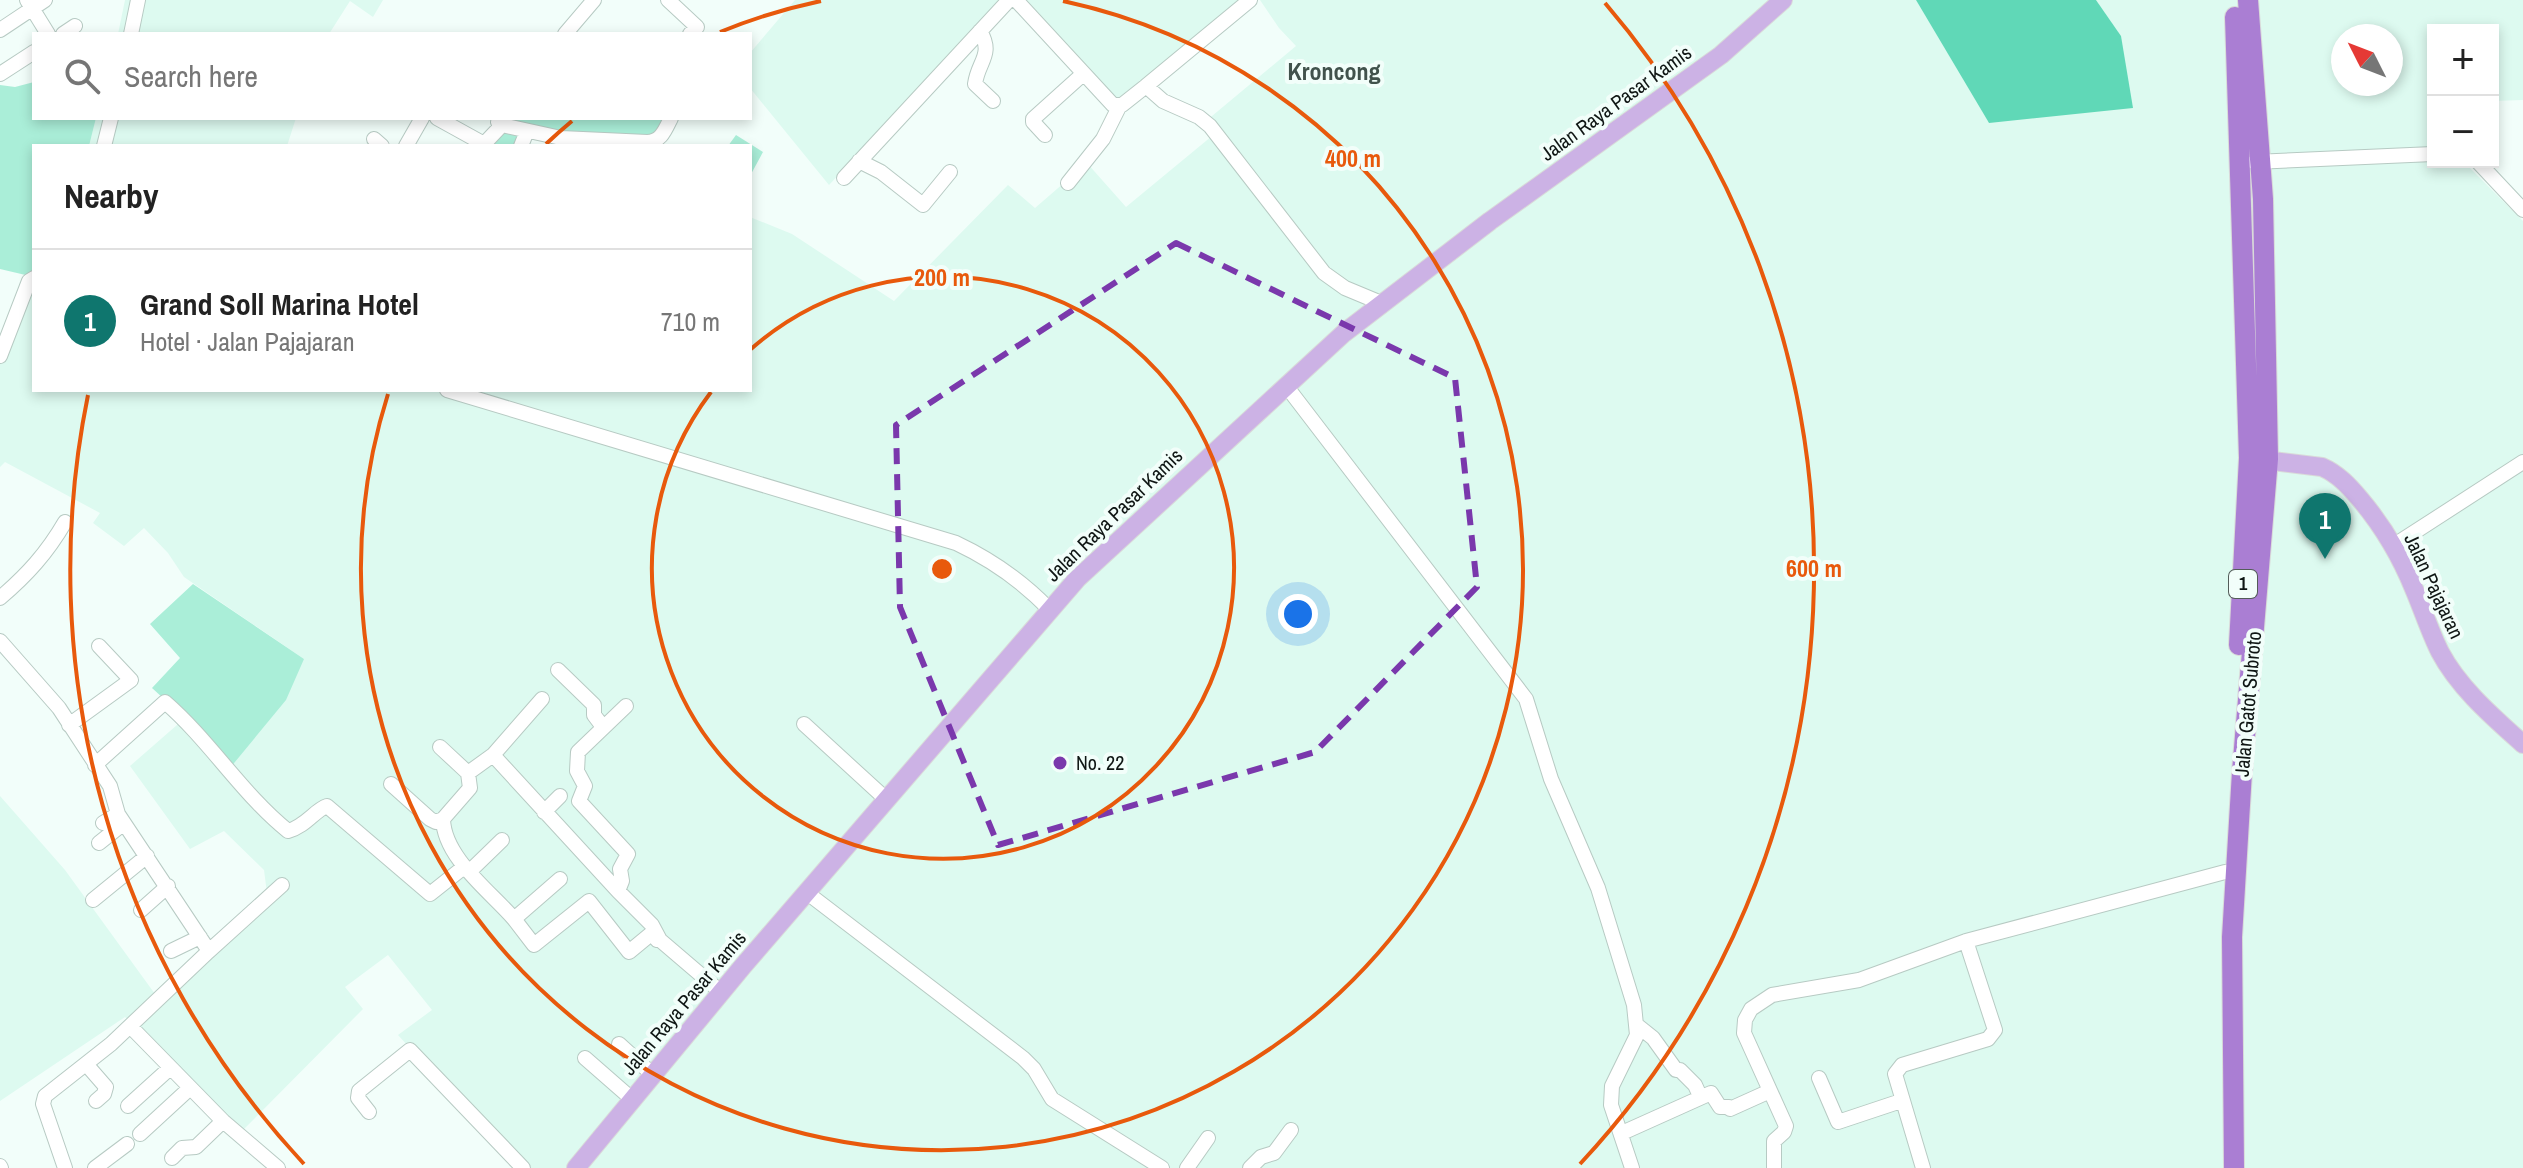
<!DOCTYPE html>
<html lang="en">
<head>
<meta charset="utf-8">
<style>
  :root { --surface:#fff; --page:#f6f6f6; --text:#222; --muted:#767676; --line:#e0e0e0; --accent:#0f766e }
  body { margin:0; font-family:"Archivo Narrow",sans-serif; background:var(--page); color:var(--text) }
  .controls { position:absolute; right:24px; top:24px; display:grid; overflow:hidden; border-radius:0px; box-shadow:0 4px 12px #0003 }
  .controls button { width:72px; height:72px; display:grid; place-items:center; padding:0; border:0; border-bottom:2px solid var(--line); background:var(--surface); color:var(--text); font:40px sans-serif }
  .compass { position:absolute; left:2331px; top:24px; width:72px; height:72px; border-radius:50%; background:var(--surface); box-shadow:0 4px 12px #0003; rotate:312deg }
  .you { position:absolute; left:1298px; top:614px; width:28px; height:28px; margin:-20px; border:6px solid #fff; border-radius:50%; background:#1a73e8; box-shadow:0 0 0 12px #1a73e833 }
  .badge { display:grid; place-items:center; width:52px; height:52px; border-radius:50%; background:var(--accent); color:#fff; font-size:26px; font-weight:700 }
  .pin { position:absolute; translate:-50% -66px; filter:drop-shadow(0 2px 4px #0008) }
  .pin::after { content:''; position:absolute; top:42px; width:28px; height:24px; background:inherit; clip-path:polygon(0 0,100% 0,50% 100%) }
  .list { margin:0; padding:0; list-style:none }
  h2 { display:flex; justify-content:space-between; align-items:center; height:104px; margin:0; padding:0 32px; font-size:34px }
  h2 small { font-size:26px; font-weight:400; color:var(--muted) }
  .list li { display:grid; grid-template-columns:52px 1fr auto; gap:24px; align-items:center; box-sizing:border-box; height:144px; padding:0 32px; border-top:2px solid var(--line) }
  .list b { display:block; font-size:30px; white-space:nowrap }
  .list p { margin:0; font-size:26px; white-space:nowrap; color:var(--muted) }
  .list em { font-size:26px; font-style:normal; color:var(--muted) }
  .icon { flex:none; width:44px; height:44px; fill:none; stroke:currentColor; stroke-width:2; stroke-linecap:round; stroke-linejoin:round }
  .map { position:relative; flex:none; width:2523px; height:1168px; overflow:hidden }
  .search { position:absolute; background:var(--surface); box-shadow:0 4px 12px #0003; left:32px; top:32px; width:720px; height:88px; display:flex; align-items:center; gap:20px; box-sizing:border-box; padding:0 28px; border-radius:0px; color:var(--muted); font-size:30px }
  .panel { position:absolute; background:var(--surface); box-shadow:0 4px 12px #0003; left:32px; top:144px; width:720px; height:248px; border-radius:0px }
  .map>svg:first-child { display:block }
</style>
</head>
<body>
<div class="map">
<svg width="2523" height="1168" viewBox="0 0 2523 1168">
  <rect width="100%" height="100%" fill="#f2fefa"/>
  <path fill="#ddfaf0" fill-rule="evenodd" d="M125 0H383L373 17 350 1 329 34H118Z
    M795 0H1004L829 185 750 88V53Z
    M1021 0H1249L1114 101Z
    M1260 0H1916L1989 123 2121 36 2096 0H2523V100L2493 101V30H2433V162H2464L2523 221V1168H519L398 1035 432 1010 388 955 345 987 363 1009 242 1131 125 1017 0 1101V796L65 870 155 994 268 901 264 870 224 831 190 849 130 766 185 718 304 659 184 577 168 553 144 528 124 546 93 523 100 513 5 462 0 467V357L34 277V390H750V217L792 234 894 301 1008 185 1035 208 1087 163 1126 207 1212 136 1200 126 1296 46 1279 28ZM2343 36H2391V84H2343Z
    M96 118H296L287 146H89Z"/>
  <path fill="#aaeed8" d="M34 82V118H96L89 146H34V277L0 269V85L15 87Z
    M487 118H669L658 143 523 136 518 146H493L503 128Z
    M736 135 763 152 750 176V146H728Z
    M193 584 304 659 286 700 230 768 185 718 152 688 180 658 150 624Z"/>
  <path fill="#60d8b7" d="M1916 0H2096L2121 36 2133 108 1989 123Z"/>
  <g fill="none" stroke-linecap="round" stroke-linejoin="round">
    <defs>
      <path id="minor" d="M27 0 48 34
        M668 0 697 27 690 34
        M1016 0 1113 105H1122L1146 86 1163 101 1199 117 1210 126 1324 273 1345 288 1381 303
        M0 30 45 0
        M980 31C994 55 978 61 975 84L993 101
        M63 34 75 26
        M131 34 138 0
        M565 34 594 0
        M0 74 34 52
        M1146 86 1250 0
        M437 118 484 144 502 125 498 122
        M502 125 561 138 647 142C661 142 665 130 671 118
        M1045 135 1033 122V119L1083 74
        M374 139 382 146
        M104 146 111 118
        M406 146 422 118
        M521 146 527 131
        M859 161 881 172 923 205 950 172
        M2254 162 2433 154
        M2478 162 2523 210
        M844 178 1009 0
        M1068 183 1103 139 1119 107
        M0 356 29 281 34 278
        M1287 387 1526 699 1551 779 1598 888 1634 1005 1637 1035 1612 1086 1611 1105 1632 1168
        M447 390 956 543C992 560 1022 581 1049 609
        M2393 546 2523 462
        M0 598C27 575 47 553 65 522
        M0 641 59 708 110 786 118 814 209 951 282 885
        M558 670 594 705V715L603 727
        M626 706 578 752 577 771 585 786 579 801 628 854 620 869 622 881 618 891 652 925 660 940 722 993
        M804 724 887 800
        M69 725 131 680 99 646
        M440 747 468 773
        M493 755 618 891
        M95 765 165 702C210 741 242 794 288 831 306 826 315 810 327 806L430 894 464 867
        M391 784 430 819 436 822 443 819 470 788 468 773 493 755 542 699
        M544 812 560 796
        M443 819C444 858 491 892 514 919L560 879
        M103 823 118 814
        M99 843 124 823
        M469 872 502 840
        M806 892 1023 1058 1034 1069 1052 1099 1162 1168
        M93 900 147 856
        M141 910 168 886
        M514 919 534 945 589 901 629 952 652 933 657 940
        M171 951 200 937
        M130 1026 223 1121 278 1168
        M1638 1026 1653 1038 1676 1070H1680L1695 1085 1700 1096
        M619 1044 653 1075
        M585 1058 633 1100
        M86 1064 106 1087 104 1094 96 1101
        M1819 1078 1838 1122 1901 1101
        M128 1106 170 1068
        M369 1112 358 1098 359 1091 410 1050 523 1168
        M1622 1133 1711 1093 1720 1107H1729L1730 1109 1770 1091
        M140 1134 190 1088
        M172 1158 182 1148 196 1147 223 1121
        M0 1166 1 1168
        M65 1168 43 1104 45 1096 111 1044 209 951
        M95 1168 127 1144
        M1187 1168 1208 1138
        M1250 1168 1261 1157 1274 1153 1291 1130
        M1774 1168V1141L1784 1132 1786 1126 1744 1033 1745 1020 1751 1009 1772 995 1859 980 1966 941 2225 872
        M1923 1168 1895 1074 1902 1065 1988 1039 1995 1030 1966 941"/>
      <path id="major" d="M2256 459 2322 467C2338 474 2349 486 2360 499 2382 525 2401 557 2414 589 2423 610 2430 632 2440 652 2459 688 2493 717 2523 744
        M576 1168 743 966 1077 579 1344 333 1490 221 1721 55 1783 0"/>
      <path id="highway" d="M2235 17 2249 458 2239 645
        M2234 1168 2232 937 2242 772 2268 459 2263 199 2248 0"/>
    </defs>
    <use href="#minor" stroke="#b7cac3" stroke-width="16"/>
    <use href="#major" stroke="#d9dad9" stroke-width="20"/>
    <use href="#highway" stroke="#d9dad9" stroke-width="22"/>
    <use href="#minor" stroke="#fff" stroke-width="14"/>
    <use href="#major" stroke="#ccb2e5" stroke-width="18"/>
    <use href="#highway" stroke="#aa7ed3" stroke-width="20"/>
  </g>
  <path fill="none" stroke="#7a38ac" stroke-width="6" stroke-dasharray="16 10" stroke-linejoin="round" d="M1176 243 1455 378 1477 587 1315 752 998 845 900 607 896 425Z"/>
  <g fill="none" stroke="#e8590c" stroke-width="4">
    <path d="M751 349A291 291 0 1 1 711 392"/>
    <path d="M546 144A581 581 0 0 1 572 121M720 32A581 581 0 0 1 821 1M1063 1A581 581 0 1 1 388 394"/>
    <path d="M304 1164A872 872 0 0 1 88 395M1605 3A872 872 0 0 1 1580 1164"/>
  </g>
  <circle fill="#7a38ac" stroke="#f2fefa" stroke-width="3" cx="1060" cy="763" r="8"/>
  <g text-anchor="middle" stroke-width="8" stroke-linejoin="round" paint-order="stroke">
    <rect fill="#f2fefa" stroke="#535c59" stroke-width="2" x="2229" y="570" width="28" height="28" rx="6"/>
    <g font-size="18" font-weight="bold" fill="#0f1614">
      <text x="2243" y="590">1</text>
    </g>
    <g font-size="20" fill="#0f1614" stroke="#f2fefa">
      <text transform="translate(1616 103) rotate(-36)" y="7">Jalan Raya Pasar Kamis</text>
      <text transform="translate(1114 515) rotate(-44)" y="7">Jalan Raya Pasar Kamis</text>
      <text transform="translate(2434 586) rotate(65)" y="7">Jalan Pajajaran</text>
      <text transform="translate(2248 704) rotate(-85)" y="7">Jalan Gatot Subroto</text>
      <text transform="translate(684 1003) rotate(-50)" y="7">Jalan Raya Pasar Kamis</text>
    </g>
    <g font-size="20" fill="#0f1614" stroke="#f2fefa" text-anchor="start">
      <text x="1076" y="770">No. 22</text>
    </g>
    <g font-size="24" font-weight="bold" fill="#41524c" stroke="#f2fefa">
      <text x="1334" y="80">Kroncong</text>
    </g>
  </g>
  <circle cx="942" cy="569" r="12" fill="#e8590c" stroke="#f2fefa" stroke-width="4"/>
  <g font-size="24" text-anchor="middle" font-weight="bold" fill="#e8590c" stroke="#f2fefa" stroke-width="8" stroke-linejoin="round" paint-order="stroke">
    <text x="1353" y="167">400 m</text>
    <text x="942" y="286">200 m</text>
    <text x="1814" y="577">600 m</text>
  </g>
</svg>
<div class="controls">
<button>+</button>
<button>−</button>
</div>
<svg class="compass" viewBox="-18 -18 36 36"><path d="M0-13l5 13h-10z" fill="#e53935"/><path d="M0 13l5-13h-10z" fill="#767676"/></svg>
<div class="you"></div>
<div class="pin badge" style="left:2325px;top:559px">1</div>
<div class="search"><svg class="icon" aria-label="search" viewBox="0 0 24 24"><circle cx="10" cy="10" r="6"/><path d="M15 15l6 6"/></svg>Search here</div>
<section class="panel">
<h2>Nearby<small></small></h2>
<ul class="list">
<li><span class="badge">1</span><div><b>Grand Soll Marina Hotel</b><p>Hotel · Jalan Pajajaran</p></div><em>710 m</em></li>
</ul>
</section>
</div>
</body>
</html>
